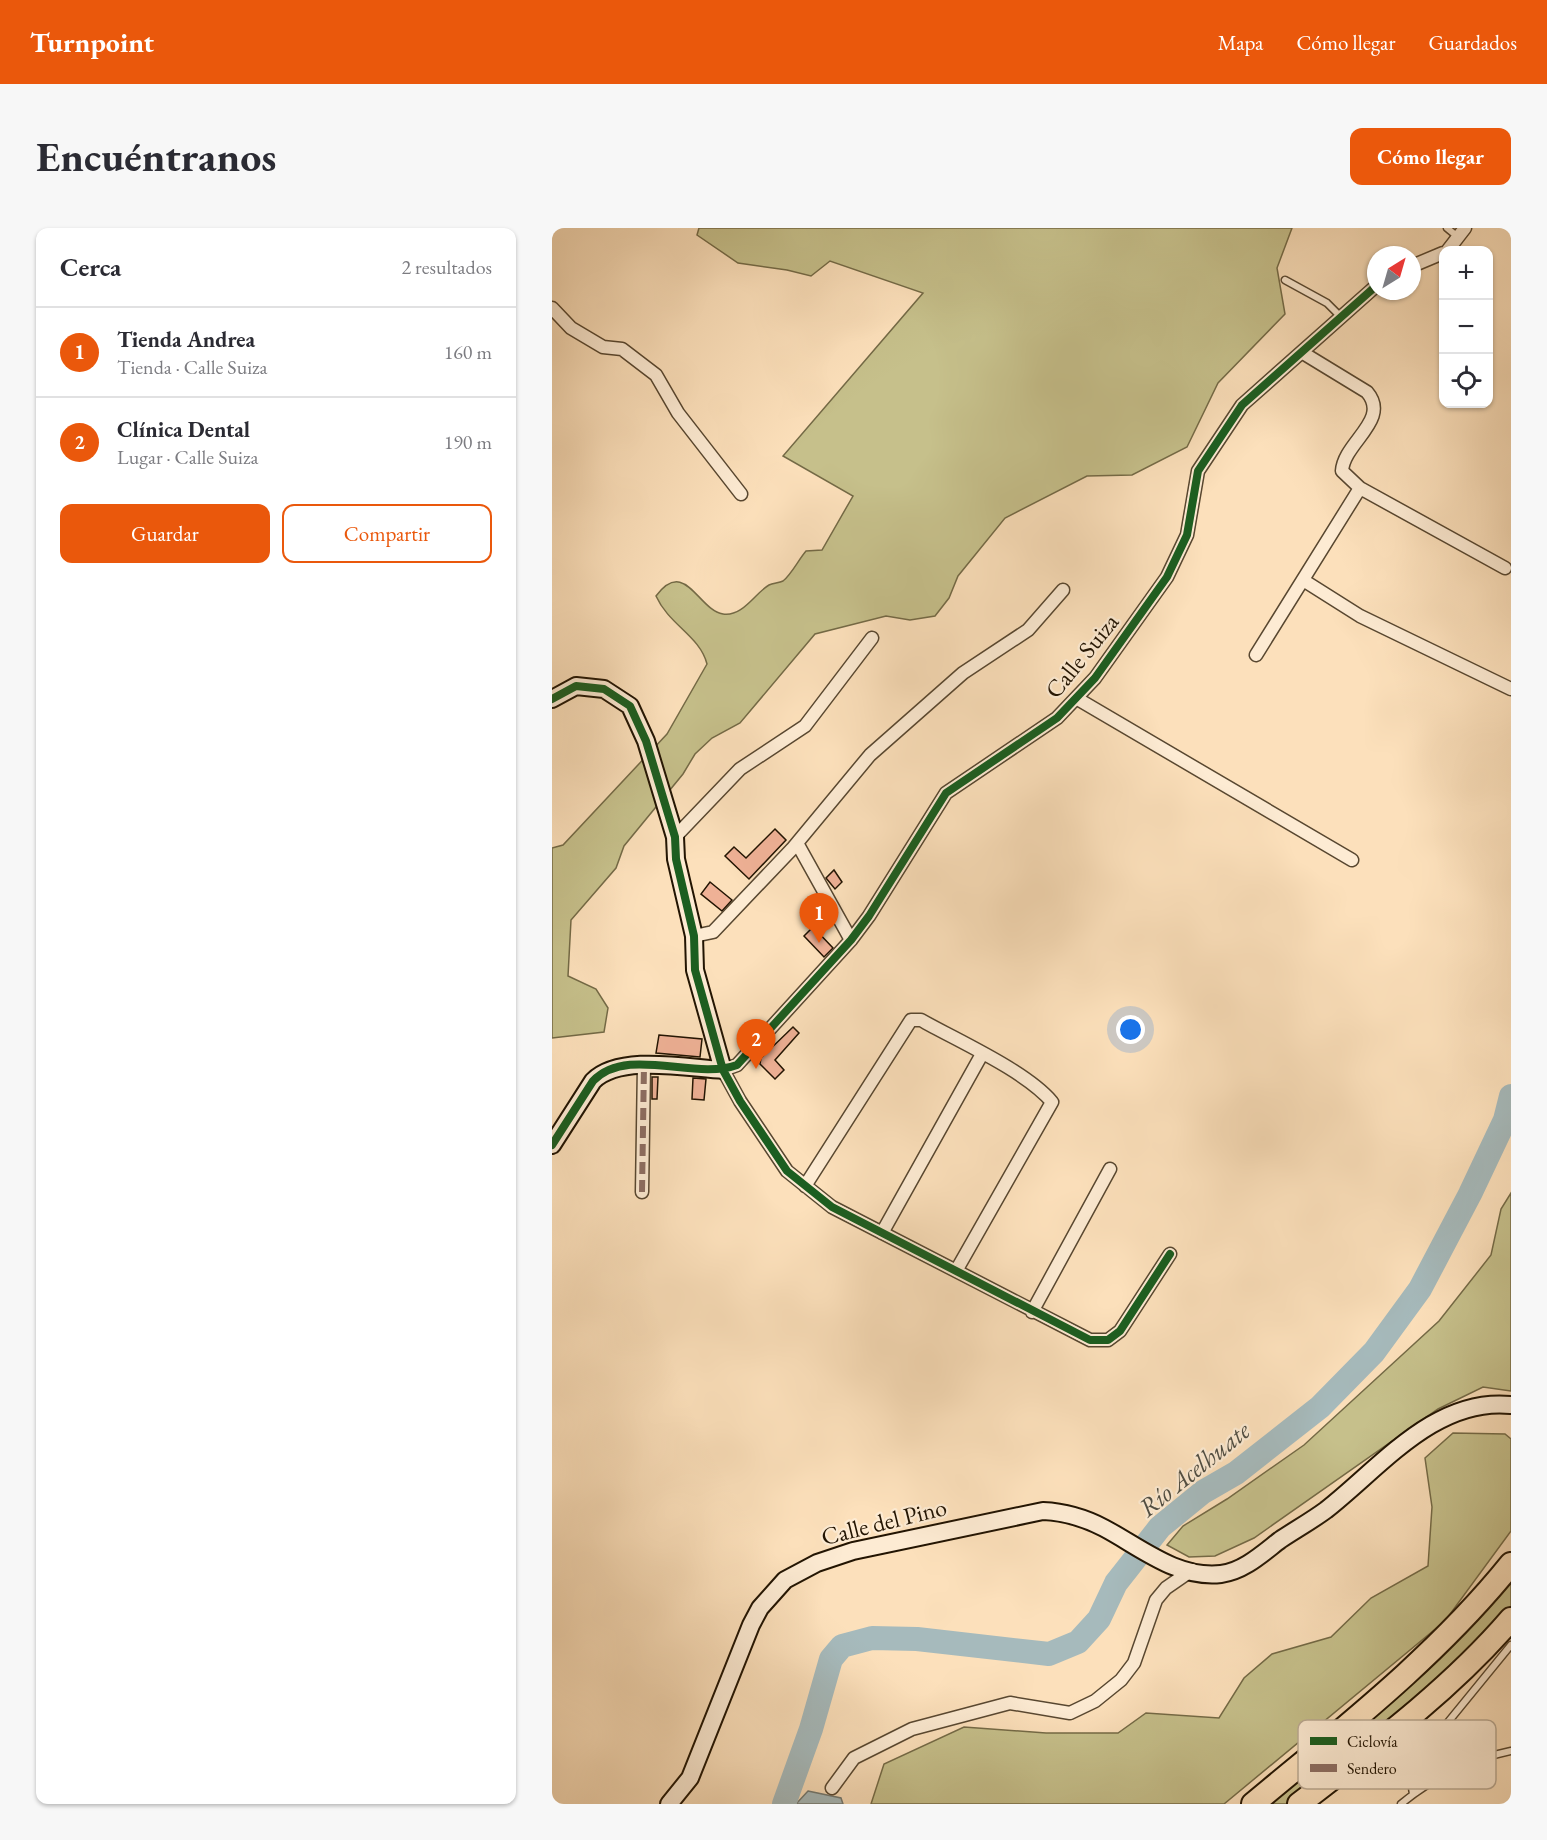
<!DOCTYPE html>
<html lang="es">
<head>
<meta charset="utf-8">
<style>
  :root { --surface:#fff; --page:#f7f7f7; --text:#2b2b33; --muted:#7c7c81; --line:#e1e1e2; --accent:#ea580c }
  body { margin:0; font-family:"EB Garamond",serif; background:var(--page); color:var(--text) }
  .controls { position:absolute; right:18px; top:18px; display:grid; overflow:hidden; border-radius:12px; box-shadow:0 2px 4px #0004 }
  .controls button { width:54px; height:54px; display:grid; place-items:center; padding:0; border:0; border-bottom:2px solid var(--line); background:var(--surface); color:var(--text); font:30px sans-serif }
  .compass { position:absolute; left:815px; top:18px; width:54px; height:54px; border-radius:50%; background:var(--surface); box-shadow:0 2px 4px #0004; rotate:37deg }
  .you { position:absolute; left:579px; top:802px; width:21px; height:21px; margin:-15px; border:4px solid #fff; border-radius:50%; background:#1a73e8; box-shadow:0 0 0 9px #1a73e833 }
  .badge { display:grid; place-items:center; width:39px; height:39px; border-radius:50%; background:var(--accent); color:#fff; font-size:20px; font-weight:700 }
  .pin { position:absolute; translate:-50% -50px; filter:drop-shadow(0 2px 3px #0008) }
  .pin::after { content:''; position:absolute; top:32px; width:21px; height:18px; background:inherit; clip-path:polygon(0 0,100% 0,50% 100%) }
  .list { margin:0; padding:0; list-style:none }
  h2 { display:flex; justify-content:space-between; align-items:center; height:78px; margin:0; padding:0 24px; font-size:26px }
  h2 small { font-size:20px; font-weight:400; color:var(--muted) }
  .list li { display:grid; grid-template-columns:39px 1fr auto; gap:18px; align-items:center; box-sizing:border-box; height:90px; padding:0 24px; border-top:2px solid var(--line) }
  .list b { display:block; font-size:22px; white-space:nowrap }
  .list p { margin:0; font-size:20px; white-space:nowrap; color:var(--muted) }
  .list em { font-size:20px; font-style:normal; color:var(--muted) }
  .actions { display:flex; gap:12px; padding:18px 24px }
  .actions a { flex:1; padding:14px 0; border:2px solid var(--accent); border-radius:12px; text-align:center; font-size:21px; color:var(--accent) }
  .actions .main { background:var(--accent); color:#fff }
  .icon { flex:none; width:33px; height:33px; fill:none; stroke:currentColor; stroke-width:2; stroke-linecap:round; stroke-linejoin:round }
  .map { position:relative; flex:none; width:959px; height:1576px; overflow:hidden; border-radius:12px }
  header { display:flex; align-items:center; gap:36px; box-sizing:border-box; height:84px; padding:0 30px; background:var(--accent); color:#fff }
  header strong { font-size:28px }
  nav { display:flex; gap:33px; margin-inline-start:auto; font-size:21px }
  .intro { display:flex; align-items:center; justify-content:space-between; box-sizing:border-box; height:144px; padding:0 36px }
  h1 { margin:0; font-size:42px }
  .button { padding:15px 27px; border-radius:12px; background:var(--accent); color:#fff; font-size:21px; font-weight:700 }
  main { display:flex; gap:36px; padding:0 36px }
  aside { flex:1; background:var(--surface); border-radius:12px; box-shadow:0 2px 4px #0004 }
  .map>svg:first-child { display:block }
</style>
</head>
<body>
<header>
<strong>Turnpoint</strong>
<nav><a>Mapa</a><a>Cómo llegar</a><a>Guardados</a></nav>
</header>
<div class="intro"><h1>Encuéntranos</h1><a class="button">Cómo llegar</a></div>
<main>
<aside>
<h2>Cerca<small>2 resultados</small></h2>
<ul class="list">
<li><span class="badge">1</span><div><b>Tienda Andrea</b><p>Tienda · Calle Suiza</p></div><em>160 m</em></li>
<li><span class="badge">2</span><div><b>Clínica Dental</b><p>Lugar · Calle Suiza</p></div><em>190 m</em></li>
</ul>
<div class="actions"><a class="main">Guardar</a><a>Compartir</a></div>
</aside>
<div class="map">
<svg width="959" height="1576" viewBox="0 0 959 1576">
  <rect width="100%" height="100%" fill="#fce0bb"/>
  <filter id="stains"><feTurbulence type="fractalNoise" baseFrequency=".00333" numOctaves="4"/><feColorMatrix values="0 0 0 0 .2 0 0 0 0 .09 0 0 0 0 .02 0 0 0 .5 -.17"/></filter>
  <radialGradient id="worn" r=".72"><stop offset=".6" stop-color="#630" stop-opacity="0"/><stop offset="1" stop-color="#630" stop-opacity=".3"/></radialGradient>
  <path fill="#c6c08b" stroke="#746a46" stroke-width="1.5" d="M147 0H740L725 40 733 86 666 155 635 219 580 247 535 248 453 290 406 348 397 370 383 388 358 392 334 388 263 406 188 495 160 510 143 526 131 546 72 618 64 640 19 692 16 748 44 761 56 780 52 804 0 810V620L11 617 115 506 155 436C148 408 117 397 104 368 133 329 146 382 171 386 191 389 203 365 217 357 221 355 227 355 231 353 239 347 247 331 254 323L270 322 301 268 231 228 371 65 278 33 259 48 235 42 186 35 145 7Z
    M959 965V1163L931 1159 886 1181 702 1310 663 1328 637 1329 615 1317 631 1298 675 1271 752 1217 887 1093 939 1027 949 981Z
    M901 1205 953 1206 959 1211V1303L893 1393 672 1576H319L332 1536 412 1499 494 1505H566L594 1485 667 1490 692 1450 720 1426 779 1409 819 1370 876 1338 880 1279 873 1230Z
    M959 1349V1380L912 1429 842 1491 735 1576H711Z"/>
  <path fill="#a6babc" stroke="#717872" stroke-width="1.5" d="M256 1563 289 1570 291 1576H244Z"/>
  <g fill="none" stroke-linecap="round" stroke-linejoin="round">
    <path stroke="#a6babc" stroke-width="24" d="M232 1576 259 1501 279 1431 290 1418 320 1410 365 1411 497 1426 526 1414 547 1391 564 1355 608 1299 651 1264 684 1245 768 1179 822 1124 868 1061 918 966 953 892 959 868"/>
  </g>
  <path fill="#efb196" stroke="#221402" stroke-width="1.5" d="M223 601 234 612 197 651 173 628 182 619 194 630Z
    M282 642 290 654 283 661 274 650Z
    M158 654 180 672 170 683 149 666Z
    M261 699 281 720 272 729 252 708Z
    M241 799 247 805 223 832 232 842 223 851 208 836 209 830Z
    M107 807 150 811 148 829 104 825Z
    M100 849H106L105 871H100Z
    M141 850 154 851 152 872 140 871Z"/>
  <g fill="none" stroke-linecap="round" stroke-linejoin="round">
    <defs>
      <path id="lane" d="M895 0 906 9
        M733 52 775 75 789 89
        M861 1566 858 1547 861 1537 959 1417
        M849 1576C880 1550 920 1531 959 1523"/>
      <path id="street" d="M896 22 913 0
        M860 38 891 25
        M0 80 19 100 51 119 70 121 104 147 126 185 189 266
        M751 125 815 164C839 192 792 214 790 243L808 260 953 340
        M751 352 808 388 959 461
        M704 427 808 260
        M524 470 800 632
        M123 609 188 541 253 498 320 410
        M245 615 299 712
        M142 708 161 704 240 621 318 527 411 445 476 402 511 362
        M253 958 359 792H369C406 813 474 843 500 874L404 1043
        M90 964 92 837
        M330 1005 430 826
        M618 1026 568 1103 556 1112H538L280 979 235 943 188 873 171 842 185 837 299 712 317 688 394 565 505 490 543 450 615 349 635 307 646 243 690 177 824 58
        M480 1084 558 941
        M280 1560 302 1530 360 1501 458 1475 518 1485 543 1473 569 1452 582 1435 604 1372 614 1360 640 1342"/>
      <path id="secondary" d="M0 471 24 458 52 461 78 478 94 513 123 609 124 631 142 708 143 742 171 842C135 840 68 826 41 853L0 917
        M117 1576 138 1550 199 1397 208 1380 233 1352 265 1335 301 1323 491 1283C513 1284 533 1290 552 1300 588 1319 625 1351 669 1346 692 1343 711 1325 728 1312 743 1302 759 1293 774 1282 829 1239 883 1169 959 1177"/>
      <path id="highway" d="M701 1576C791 1501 885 1428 959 1336
        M747 1576C821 1519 898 1462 959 1391"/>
    </defs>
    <use href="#lane" stroke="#584730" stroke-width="9"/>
    <use href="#street" stroke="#584730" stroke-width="15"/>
    <use href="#secondary" stroke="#221402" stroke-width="20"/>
    <use href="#highway" stroke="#221402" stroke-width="26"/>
    <use href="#lane" stroke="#fdebd3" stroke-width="6"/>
    <use href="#street" stroke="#fdebd3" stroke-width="12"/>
    <use href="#secondary" stroke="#fdebd3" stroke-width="16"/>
    <use href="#highway" stroke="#fce0bb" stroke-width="22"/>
    <path stroke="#8d6e63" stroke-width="6" stroke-dasharray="12 6" stroke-linecap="butt" d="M90 964 92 837"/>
    <defs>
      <path id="cycleway" d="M0 471 24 458 52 461 78 478 94 513 123 609 124 631 142 708 143 742 171 842 188 873 235 943 280 979 538 1112H556L568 1103 618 1026
        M0 917 41 853C76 817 142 853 185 837L299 712 317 688 394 565 505 490 543 450 615 349 635 307 646 243 690 177 824 58"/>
    </defs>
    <use href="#cycleway" stroke="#fdebd3" stroke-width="11"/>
    <use href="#cycleway" stroke="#1b5e20" stroke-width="8"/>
  </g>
  <g text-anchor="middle" stroke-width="4.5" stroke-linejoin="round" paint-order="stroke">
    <g font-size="24" fill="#221402" stroke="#fdebd3">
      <text transform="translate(530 428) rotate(-51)" y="8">Calle Suiza</text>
      <text transform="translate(332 1294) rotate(-14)" y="8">Calle del Pino</text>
    </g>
    <g font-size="26" font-style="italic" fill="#504e43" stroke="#fdebd3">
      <text transform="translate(642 1241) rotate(-39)" y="9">Río Acelhuate</text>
    </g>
  </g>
  <rect x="746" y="1492" width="198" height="69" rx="9" fill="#fdebd3" stroke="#bbaa94" stroke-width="1.5"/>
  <rect x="758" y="1509" width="27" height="8" fill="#1b5e20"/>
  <rect x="758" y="1536" width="27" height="8" fill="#8d6e63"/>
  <g font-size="16" fill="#221402">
    <text x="795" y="1519">Ciclovía</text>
    <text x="795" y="1546">Sendero</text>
  </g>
  <rect width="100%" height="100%" filter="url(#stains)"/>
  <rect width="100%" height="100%" fill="url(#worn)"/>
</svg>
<div class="controls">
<button>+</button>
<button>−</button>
<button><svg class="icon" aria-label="locate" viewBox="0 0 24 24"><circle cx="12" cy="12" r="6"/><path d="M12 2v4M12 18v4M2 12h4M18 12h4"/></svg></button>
</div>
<svg class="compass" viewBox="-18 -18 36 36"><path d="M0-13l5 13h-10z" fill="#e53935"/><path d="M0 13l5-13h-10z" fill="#7c7c81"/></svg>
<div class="you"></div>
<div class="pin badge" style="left:267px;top:715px">1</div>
<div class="pin badge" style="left:204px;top:841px">2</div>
</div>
</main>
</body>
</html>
